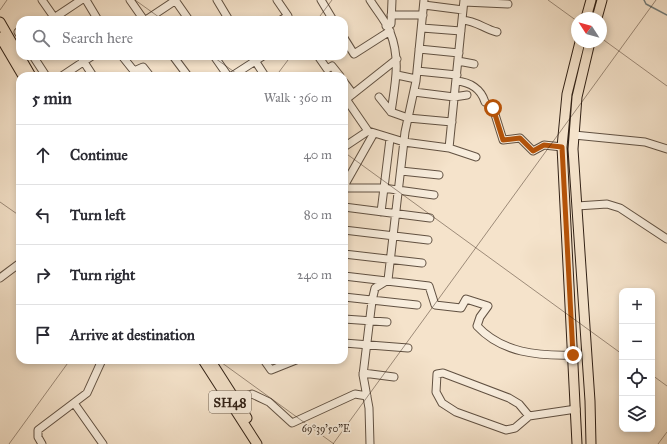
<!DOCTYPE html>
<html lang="en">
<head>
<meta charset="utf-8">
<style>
  :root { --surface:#fff; --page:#f7f7f7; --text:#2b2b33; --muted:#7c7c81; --line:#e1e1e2 }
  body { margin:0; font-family:"IM FELL Great Primer",serif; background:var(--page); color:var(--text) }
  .controls { position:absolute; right:12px; bottom:12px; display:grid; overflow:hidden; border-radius:8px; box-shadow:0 2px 6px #0003 }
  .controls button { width:36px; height:36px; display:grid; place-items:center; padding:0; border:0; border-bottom:1px solid var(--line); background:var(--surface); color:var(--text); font:20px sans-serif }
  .compass { position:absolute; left:571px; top:12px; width:36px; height:36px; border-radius:50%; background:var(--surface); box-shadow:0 2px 6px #0003; rotate:306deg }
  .stop { position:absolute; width:12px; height:12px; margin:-9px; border:3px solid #b45309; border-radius:50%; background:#fff }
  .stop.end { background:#b45309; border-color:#fff; box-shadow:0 1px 4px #0008 }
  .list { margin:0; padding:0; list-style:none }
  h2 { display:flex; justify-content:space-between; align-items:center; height:52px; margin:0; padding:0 16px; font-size:17px }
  h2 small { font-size:13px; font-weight:400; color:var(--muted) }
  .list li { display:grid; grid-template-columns:26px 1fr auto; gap:12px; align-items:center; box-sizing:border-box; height:60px; padding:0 16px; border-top:1px solid var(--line) }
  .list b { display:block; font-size:15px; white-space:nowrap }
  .list em { font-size:13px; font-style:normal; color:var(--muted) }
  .icon { flex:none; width:22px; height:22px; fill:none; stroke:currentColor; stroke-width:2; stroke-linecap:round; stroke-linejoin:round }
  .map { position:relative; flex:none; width:667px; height:444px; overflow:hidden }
  .search { position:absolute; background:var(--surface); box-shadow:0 2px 6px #0003; left:16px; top:16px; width:332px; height:44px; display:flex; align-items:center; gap:10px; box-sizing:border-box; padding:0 14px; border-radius:12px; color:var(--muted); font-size:15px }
  .panel { position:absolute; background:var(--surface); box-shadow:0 2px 6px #0003; left:16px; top:72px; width:332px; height:292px; border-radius:12px }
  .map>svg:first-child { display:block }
</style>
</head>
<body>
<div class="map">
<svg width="667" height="444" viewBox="0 0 667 444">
  <rect width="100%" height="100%" fill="#f5e3cb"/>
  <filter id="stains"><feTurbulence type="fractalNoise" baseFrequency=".005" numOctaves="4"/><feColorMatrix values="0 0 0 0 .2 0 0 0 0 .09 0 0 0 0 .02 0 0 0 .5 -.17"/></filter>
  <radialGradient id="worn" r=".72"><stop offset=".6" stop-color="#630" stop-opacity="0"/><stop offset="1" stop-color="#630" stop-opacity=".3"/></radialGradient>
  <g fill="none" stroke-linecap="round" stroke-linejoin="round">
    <path stroke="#737e7c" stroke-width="1.5" d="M644 0 646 4 667 15"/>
    <defs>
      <path id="minor" d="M42 0 56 20
        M86 0 98 20
        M130 0 144 20
        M175 0 189 20
        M217 0 229 20
        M277 0 288 16 281 20
        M321 0 333 20
        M370 0C376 10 386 21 390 32 401 59 395 85 391 112
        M464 2 508 4
        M424 5 463 10
        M391 15H423
        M51 20 81 0
        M146 20 176 0
        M462 20C477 21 484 29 497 32
        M386 26 391 24 392 0
        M422 28 461 31
        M18 32 20 35
        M344 38 354 54 390 31
        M419 49 459 53
        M33 56 46 76
        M80 56 93 76
        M122 56 134 71 143 67 150 76
        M173 56 188 76
        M214 56 228 76
        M252 56 265 76
        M318 56 327 69 332 66 340 76
        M458 61 474 64
        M417 71 457 75
        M397 75 416 79
        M62 76 92 56
        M232 76 263 56
        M456 81C470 82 481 89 485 102
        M344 82 353 94
        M414 92 454 97 467 95
        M379 97 391 112 408 118 452 122
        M346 99 368 131 404 142 449 148 476 157
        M344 101 397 59
        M493 108 503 140 520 138 533 151 544 145 562 147
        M574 135 645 142 667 149
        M344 147 368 131
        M449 148 464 0
        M401 171 439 175
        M344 186 374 133
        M344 188H383L434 195
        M577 206 607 204 620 208 667 239
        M344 207 430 218
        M381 212 390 139
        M344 230 428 240
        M344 254 422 263
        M344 276 429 286 435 305 461 308 466 299 488 306 480 317 477 326C502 353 538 356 573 355
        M0 278 20 263
        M344 297 417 305
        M344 319 387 322
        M344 343 408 348
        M264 360 271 370 296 360
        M363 373 394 377
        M235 399 252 394 269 402 292 423 355 394 367 396
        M74 403 103 444
        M529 416 519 404 509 398 443 373 437 374 436 392 442 403 456 412 506 430 515 428 529 416 576 409
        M42 444 38 437V430L87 393 102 360
        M370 444 369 408 363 375 372 301 375 288 388 280 405 132 416 81 424 0"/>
      <path id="major" d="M586 18 591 0
        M597 18 602 0
        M0 22 31 76
        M0 37 23 76
        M590 42 577 97 573 149 590 401 591 444
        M203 360 257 444
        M210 360 247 418
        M577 444 562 147 567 94 580 42"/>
    </defs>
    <use href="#minor" stroke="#615142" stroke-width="9"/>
    <use href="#major" stroke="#302015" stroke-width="11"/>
    <use href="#minor" stroke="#f8eddd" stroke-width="7"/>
    <use href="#major" stroke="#f5e3cb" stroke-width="9"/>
  </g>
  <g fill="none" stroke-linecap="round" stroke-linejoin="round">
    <path stroke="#b45309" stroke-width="5" d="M493 108 503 140 520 138 533 151 544 145 562 147 573 355"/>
  </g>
  <path fill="none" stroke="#302015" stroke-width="1" stroke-opacity="0.45" d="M135 0 163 20M548 0 577 21M0 10 7 0M317 20 332 0M601 38 667 86M212 56 240 76M276 76 291 56M344 152 622 354M0 202 20 216M218 360 334 444M652 375 667 386M9 444 70 360M333 444 656 0M658 444 667 432"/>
  <g text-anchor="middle" stroke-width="3.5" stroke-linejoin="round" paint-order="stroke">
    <rect fill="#f8eddd" stroke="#6c5e51" stroke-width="1" x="209" y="391" width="42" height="22" rx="3"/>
    <g font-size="13" font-weight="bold" fill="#302015">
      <text x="230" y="407">SH48</text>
    </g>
  </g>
  <g font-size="10" text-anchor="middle" fill="#302015" stroke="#f8eddd" stroke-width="3.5" stroke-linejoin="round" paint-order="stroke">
    <text x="326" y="432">69°39'50"E</text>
  </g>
  <rect width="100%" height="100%" filter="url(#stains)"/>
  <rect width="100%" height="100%" fill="url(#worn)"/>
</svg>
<div class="controls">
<button>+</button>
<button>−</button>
<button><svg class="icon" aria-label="locate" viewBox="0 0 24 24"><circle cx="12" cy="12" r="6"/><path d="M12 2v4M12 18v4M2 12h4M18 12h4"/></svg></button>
<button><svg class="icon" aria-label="layers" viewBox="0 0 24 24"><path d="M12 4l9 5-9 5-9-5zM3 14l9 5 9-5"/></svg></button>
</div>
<svg class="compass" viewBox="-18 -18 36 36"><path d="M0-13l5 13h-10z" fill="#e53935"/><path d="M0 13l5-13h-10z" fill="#7c7c81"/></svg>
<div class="stop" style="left:493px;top:108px"></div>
<div class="stop end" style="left:573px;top:355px"></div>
<div class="search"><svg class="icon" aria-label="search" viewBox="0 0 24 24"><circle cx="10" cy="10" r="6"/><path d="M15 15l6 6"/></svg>Search here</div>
<section class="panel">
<h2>5 min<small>Walk · 360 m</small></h2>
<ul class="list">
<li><svg class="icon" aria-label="ahead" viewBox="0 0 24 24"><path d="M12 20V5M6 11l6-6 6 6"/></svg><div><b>Continue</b></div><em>40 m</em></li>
<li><svg class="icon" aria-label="left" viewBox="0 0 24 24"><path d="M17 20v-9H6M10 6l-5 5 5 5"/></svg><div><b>Turn left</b></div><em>80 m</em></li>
<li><svg class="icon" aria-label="right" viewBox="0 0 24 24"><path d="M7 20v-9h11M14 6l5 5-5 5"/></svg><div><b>Turn right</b></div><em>240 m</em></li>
<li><svg class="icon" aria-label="arrive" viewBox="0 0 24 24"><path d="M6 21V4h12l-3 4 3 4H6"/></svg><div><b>Arrive at destination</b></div></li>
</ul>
</section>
</div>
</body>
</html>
